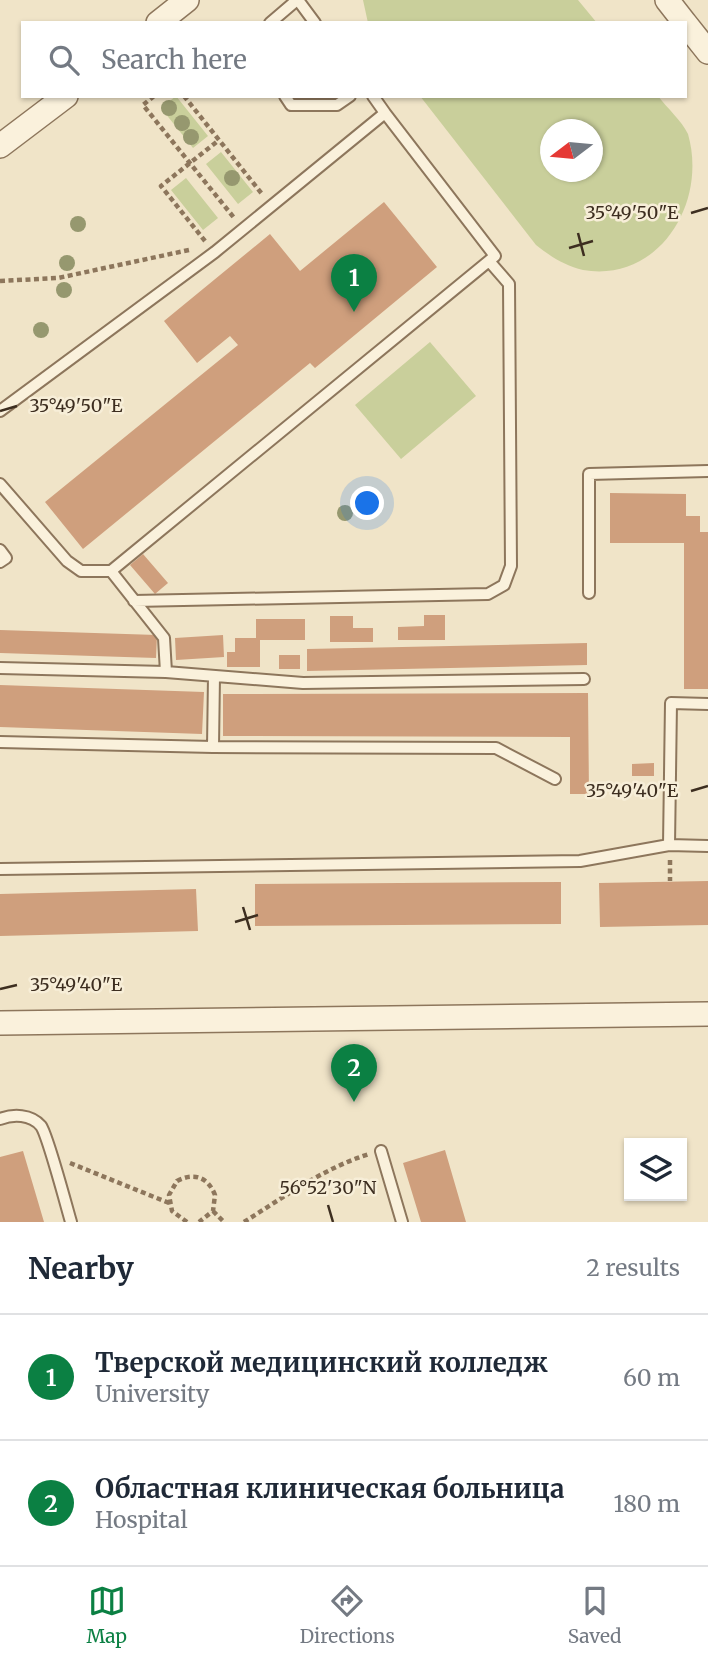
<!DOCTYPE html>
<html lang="en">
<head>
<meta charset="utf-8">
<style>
  :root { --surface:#fff; --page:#f6f6f7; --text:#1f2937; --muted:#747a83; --line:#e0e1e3; --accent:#0b8043 }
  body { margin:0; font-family:Merriweather,serif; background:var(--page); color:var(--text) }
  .controls { position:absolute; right:21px; bottom:21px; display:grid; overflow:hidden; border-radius:0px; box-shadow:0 2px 5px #0004 }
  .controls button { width:63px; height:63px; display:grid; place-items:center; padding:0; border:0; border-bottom:2px solid var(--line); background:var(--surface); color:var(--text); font:35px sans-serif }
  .compass { position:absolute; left:540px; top:119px; width:63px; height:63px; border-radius:50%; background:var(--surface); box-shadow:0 2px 5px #0004; rotate:254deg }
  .you { position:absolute; left:368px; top:504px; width:24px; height:24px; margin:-18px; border:5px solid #fff; border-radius:50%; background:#1a73e8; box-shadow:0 0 0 10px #1a73e833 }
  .badge { display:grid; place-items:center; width:46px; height:46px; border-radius:50%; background:var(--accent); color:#fff; font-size:23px; font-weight:700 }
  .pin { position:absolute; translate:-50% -58px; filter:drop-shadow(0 2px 4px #0008) }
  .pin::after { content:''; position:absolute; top:37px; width:24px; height:21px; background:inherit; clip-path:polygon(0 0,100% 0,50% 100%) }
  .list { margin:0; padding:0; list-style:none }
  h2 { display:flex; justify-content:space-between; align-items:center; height:91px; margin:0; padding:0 28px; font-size:30px }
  h2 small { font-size:23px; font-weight:400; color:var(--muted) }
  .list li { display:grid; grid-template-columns:46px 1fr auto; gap:21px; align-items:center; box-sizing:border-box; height:126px; padding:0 28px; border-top:2px solid var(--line) }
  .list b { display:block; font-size:26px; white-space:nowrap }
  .list p { margin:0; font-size:23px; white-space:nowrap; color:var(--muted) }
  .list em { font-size:23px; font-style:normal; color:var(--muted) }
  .icon { flex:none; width:38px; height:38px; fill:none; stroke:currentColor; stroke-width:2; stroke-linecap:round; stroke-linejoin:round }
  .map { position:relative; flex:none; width:708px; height:1222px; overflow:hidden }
  .search { position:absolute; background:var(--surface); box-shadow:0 2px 5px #0004; left:21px; right:21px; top:21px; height:77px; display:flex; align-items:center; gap:18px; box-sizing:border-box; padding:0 24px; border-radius:0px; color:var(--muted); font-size:26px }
  .sheet { height:343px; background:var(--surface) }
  nav { display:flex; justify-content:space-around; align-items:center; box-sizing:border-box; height:98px; border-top:2px solid var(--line); background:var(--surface); font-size:19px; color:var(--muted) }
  nav a { display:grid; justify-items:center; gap:4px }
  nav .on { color:var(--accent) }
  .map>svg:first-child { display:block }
</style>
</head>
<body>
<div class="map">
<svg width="708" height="1222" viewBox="0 0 708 1222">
  <rect width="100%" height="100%" fill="#f0e4c8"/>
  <path fill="#c9cf9b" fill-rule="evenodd" d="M363 0H578L597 23H368Z
    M176 96 208 136 193 148 161 108Z
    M420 96H658C667 108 682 121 688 134 708 204 658 283 583 270 565 266 550 256 536 245ZM550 130H592V172H550Z
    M221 152 253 192 238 204 206 164Z
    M186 178 218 218 203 230 171 190Z
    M430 342 476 396 401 459 355 405Z"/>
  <path fill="#cf9f7d" d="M384 202 437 267 315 368 310 363 83 549 45 502 238 345 230 336 197 363 164 321 270 234 300 271Z
    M610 493 686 494V516H700V532H708V689H684V543H610Z
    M143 554 168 583 155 594 130 565Z
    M424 615H445V640H398V627L424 626Z
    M330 616H353V628H373V642H330Z
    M256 619H305V640H260V667H227V652H235V638H256Z
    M0 630 157 635 156 658 0 653Z
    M223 635 224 657 176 660 175 638Z
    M587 643V665L307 671V649Z
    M279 655H300V669H279Z
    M0 685 204 692 202 734 0 727Z
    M588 693 589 794H570V737L223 736V694Z
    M654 763V776H632V764Z
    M708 881V925L600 927 599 883Z
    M561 882V924L255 926V884Z
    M196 889 198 931 0 936V894Z
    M445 1150 466 1222H421L403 1163Z
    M23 1151 44 1222H0V1157Z"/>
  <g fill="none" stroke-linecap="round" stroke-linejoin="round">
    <defs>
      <path id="service" d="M298 0 315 23
        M270 23 297 0
        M285 96 291 105H337L350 96
        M373 96 385 113
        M0 411 215 252 385 113 495 256 111 571H81L67 561 0 484
        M0 550 6 558 0 562
        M111 571 164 638 166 672
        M589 593V474L708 471
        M134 601 488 594 504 585 511 566 509 284 489 261
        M0 668 166 672 303 683 584 679
        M0 742 213 747 214 676
        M213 747 496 748 555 779
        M669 845 671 703 708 704
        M0 869 580 861 669 845 708 846
        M0 1119C13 1114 31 1114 41 1126 48 1136 66 1205 71 1222
        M381 1151 402 1222"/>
      <path id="minor" d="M667 0 685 23
        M158 23 187 0
        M685 23 708 52
        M0 146 66 96
        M0 1023 708 1014"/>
    </defs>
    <use href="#service" stroke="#8d765c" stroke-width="14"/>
    <use href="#minor" stroke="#8d765c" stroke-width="26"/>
    <path stroke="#8d765c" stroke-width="4.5" stroke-dasharray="5 3.5" stroke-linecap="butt" d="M154 96 143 105 235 219
      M184 96 262 194
      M205 241 161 186 219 140
      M0 281 58 278 189 250
      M670 860V881
      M70 1163 169 1203
      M213 1211 224 1222
      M187 1222 172 1211 169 1195 177 1181C194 1172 208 1177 215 1195L213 1211 199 1222
      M244 1222C284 1197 324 1168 369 1154"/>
    <use href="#service" stroke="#faf1dc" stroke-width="10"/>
    <use href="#minor" stroke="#faf1dc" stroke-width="23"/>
  </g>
  <g fill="#96986f">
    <circle cx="169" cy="108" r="8"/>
    <circle cx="182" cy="123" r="8"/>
    <circle cx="191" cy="137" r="8"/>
    <circle cx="232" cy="178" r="8"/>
    <circle cx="78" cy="224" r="8"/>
    <circle cx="67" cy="263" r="8"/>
    <circle cx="64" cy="290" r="8"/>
    <circle cx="41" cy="330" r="8"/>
    <circle cx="345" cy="513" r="8"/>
  </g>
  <path fill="none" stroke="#3d2e20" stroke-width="2.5" d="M691 213 708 208M578 233 584 256M569 248 593 241M0 411 17 406M691 791 708 786M243 907 250 930M235 922 258 915M0 989 17 985M328 1205 333 1222"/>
  <g font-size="18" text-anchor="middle" fill="#3d2e20" stroke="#f7eed8" stroke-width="5" stroke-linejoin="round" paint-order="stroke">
    <text x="632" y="219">35°49'50"E</text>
    <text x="76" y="412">35°49'50"E</text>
    <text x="632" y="797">35°49'40"E</text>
    <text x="76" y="991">35°49'40"E</text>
    <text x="328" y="1194">56°52'30"N</text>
  </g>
</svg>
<div class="controls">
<button><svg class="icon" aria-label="layers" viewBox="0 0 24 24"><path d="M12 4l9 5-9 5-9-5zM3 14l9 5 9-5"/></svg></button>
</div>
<svg class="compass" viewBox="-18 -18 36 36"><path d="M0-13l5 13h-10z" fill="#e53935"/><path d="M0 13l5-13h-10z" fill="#747a83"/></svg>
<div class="you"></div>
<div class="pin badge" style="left:354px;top:312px">1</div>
<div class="pin badge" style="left:354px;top:1102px">2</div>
<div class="search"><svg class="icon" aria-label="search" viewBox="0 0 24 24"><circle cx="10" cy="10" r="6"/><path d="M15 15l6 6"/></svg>Search here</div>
</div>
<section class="sheet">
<h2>Nearby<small>2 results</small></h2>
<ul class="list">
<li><span class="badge">1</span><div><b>Тверской медицинский колледж</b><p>University</p></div><em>60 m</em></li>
<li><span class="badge">2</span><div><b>Областная клиническая больница</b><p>Hospital</p></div><em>180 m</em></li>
</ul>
</section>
<nav>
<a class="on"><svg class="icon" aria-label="map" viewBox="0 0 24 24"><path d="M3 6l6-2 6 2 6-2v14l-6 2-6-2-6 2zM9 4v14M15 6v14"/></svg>Map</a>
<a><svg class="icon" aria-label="directions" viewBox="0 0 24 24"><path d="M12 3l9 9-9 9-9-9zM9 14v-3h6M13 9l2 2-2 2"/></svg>Directions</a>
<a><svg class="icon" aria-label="saved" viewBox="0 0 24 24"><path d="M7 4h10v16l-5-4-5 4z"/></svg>Saved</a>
</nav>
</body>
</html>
